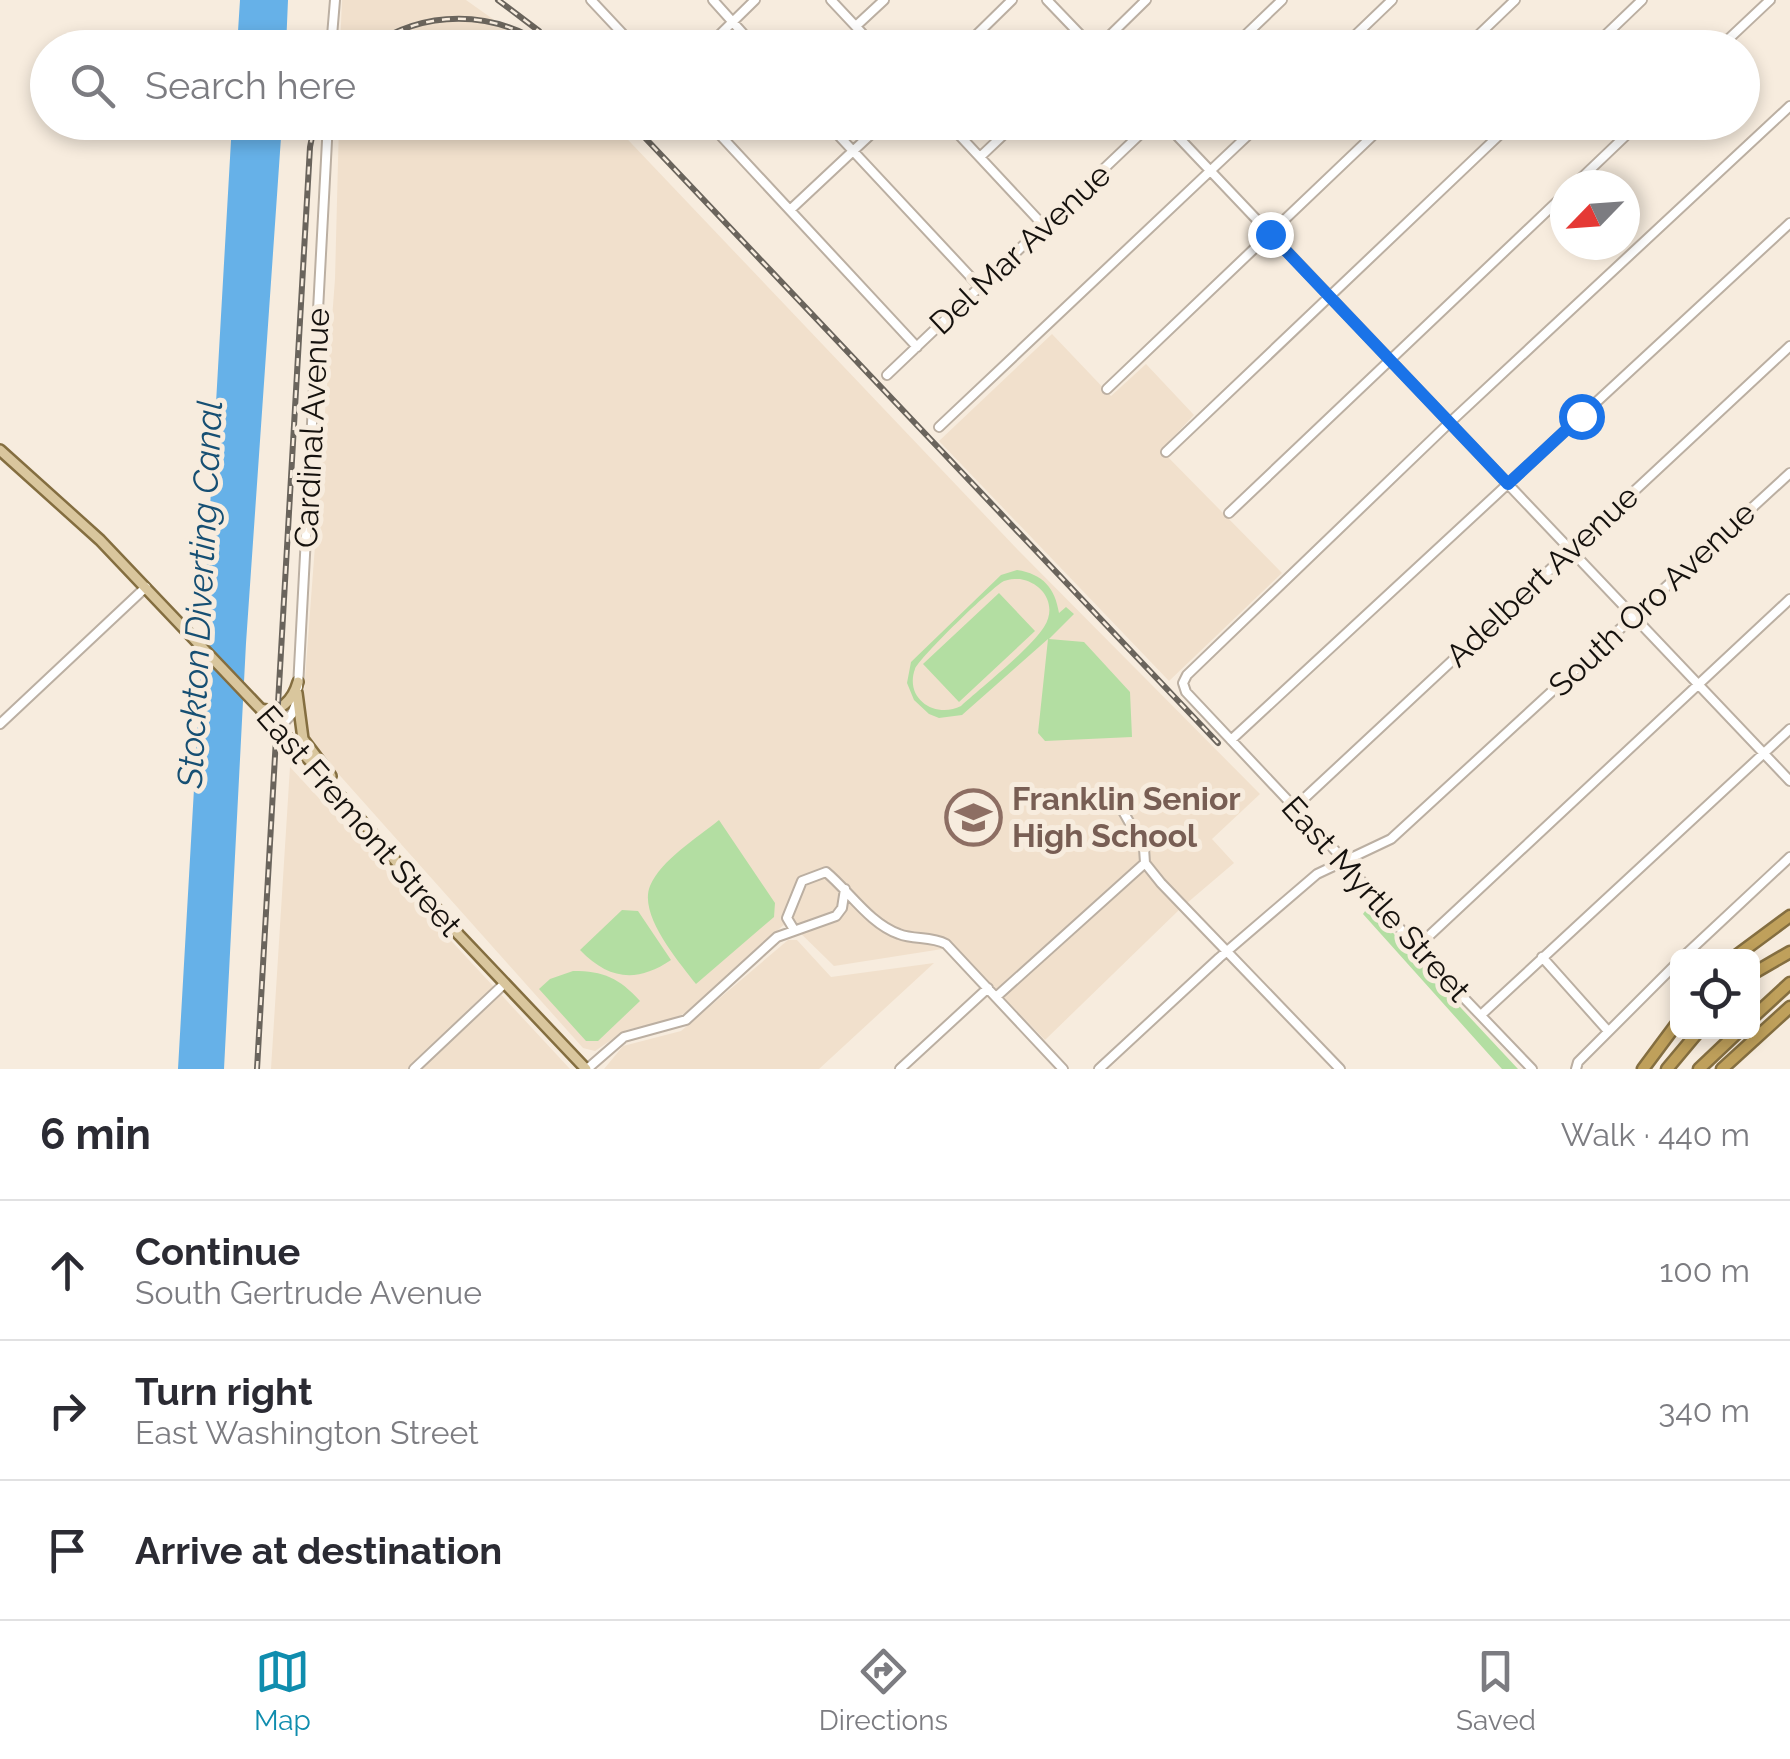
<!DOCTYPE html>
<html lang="en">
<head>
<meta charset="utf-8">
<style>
  :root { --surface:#fff; --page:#f7f7f7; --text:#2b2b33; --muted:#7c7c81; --line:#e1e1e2; --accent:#108dae }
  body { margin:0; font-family:Raleway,sans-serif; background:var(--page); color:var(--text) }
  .controls { position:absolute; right:30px; bottom:30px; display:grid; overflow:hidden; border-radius:15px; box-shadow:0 5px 15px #0003 }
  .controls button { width:90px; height:90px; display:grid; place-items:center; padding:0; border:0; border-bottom:2px solid var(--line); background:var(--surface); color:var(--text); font:50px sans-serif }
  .compass { position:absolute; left:1550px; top:170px; width:90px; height:90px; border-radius:50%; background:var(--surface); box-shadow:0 5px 15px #0003; rotate:245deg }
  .stop { position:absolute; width:30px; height:30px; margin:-22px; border:8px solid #1a73e8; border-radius:50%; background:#fff }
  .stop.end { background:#1a73e8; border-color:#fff; box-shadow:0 2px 10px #0008 }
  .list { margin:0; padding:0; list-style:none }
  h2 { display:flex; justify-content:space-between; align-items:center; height:130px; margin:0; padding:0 40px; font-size:42px }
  h2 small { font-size:32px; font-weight:400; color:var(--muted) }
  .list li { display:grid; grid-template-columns:65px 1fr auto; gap:30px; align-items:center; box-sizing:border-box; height:140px; padding:0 40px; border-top:2px solid var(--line) }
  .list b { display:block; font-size:38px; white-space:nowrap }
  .list p { margin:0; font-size:32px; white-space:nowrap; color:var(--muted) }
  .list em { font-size:32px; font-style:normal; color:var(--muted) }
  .icon { flex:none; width:55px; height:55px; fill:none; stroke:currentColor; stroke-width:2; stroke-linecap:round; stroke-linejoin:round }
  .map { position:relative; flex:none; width:1790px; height:1069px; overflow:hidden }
  .search { position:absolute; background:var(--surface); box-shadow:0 5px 15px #0003; left:30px; right:30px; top:30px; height:110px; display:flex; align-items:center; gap:25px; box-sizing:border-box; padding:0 35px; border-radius:55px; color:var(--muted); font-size:38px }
  .sheet { height:550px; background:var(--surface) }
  nav { display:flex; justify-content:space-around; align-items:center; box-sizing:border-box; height:140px; border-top:2px solid var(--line); background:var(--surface); font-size:28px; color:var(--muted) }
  nav a { display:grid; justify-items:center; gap:5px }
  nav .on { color:var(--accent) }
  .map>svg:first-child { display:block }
</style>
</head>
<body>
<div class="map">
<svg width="1790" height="1069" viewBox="0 0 1790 1069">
  <rect width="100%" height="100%" fill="#f7ecde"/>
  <path fill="#f1e0cc" d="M342 0H466L532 47H340Z
    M339 123H612L1018 550 1260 794 1212 839 1234 863 1180 909 1045 1040 955 947 834 966 788 921 690 1010 674 1019 626 1030 595 1051 583 1048 301 732 335 279Z
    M1052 334 1111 396 1146 364 1194 415 1161 450 1282 573 1169 681 939 441Z
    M290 767 570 1069H271Z
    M788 940H797L831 977 934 963 819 1069H604L623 1046 681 1031Z"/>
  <path fill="#b3dea2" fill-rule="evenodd" d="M1017 570C1043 574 1055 588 1059 613L1066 607 1074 614 1049 639 1084 642 1130 692 1132 737 1045 741 1038 733 1048 639 962 715 939 718 929 714 914 700 907 683 911 662 1001 575ZM1020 579C1043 583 1058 605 1044 627 1030 649 982 687 961 706 936 719 904 699 915 669 919 658 992 587 1004 581 1010 579 1014 579 1020 579Z
    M999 593 1035 631 959 702 923 664Z
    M719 820 775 903 774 917 696 984C680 963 638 915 650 886 661 860 697 838 719 820Z
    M1370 904 1406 949 1518 1069H1502L1363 914Z
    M622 910 638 911 671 960C637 983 609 980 580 950Z
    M573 971C604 971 619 978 640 1001L598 1041H586L539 989 550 979Z"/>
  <path fill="#66b1e8" d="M240 0H288L286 47H237Z
    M232 123H282L246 643 224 1069H178Z"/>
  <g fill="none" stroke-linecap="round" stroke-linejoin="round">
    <defs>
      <path id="minor" d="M591 0 636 48
        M713 0 756 48
        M831 0 876 48
        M1047 0 1093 48
        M856 26 884 0
        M331 48 335 0
        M706 48 755 0
        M963 48 1012 0
        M1097 48 1146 0
        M1232 48 1282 0
        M1342 48 1392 0
        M1465 48 1515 0
        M1592 48 1642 0
        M1719 48 1770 0
        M708 122 917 347
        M826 122 980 287
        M947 122 1044 226
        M1164 122 1790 781
        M980 157 1017 122
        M1574 185 1640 122
        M790 210 884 122
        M887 375 1153 122
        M1107 389 1387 122
        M939 427 1262 122
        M1166 452 1513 122
        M1229 513 1565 194
        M298 687 328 122
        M0 724 146 587
        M279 728 292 714 297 701
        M1231 740 1790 223
        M1120 806 1144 848 1145 863 1161 883 1340 1069
        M1295 807 1790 346
        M793 928 787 918 802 881 826 872C849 891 870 924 899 934 914 940 931 936 946 944L1063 1069
        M1416 948 1790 599
        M1684 956 1790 857
        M1542 957 1608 1031
        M996 997 1145 863
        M1481 1015 1790 729
        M414 1069 504 984
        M587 1069 624 1037 686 1020 777 937 836 916 842 908 845 889
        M900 1069 988 988
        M1099 1069 1219 958 1317 874 1391 839 1790 473
        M1532 1069 1416 948 1345 861 1186 692 1183 683 1187 675 1445 427 1790 106
        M1576 1069 1578 1062 1678 962"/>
      <path id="major" d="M0 450 100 540 312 763 459 935 586 1069
        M297 693 303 739 331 776
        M261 709C280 714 293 700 298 682"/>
      <path id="highway" d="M1736 956 1790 916
        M1752 974 1790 952
        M1752 1018 1790 983
        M1643 1069 1678 1022
        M1667 1069 1698 1032
        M1699 1069 1738 1032
        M1722 1069 1790 1007"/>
    </defs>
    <use href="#minor" stroke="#bbafa2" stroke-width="12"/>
    <use href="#major" stroke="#846e40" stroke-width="14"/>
    <use href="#highway" stroke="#846e40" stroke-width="15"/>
    <use href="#minor" stroke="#fff" stroke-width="8"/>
    <use href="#major" stroke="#d9c69d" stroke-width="9"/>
    <use href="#highway" stroke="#bfa05b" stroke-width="10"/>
    <defs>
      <path id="rail" d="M498 0 539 31
        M368 48C424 9 493 9 549 48
        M630 122 1218 743
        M257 1069 310 147 315 122"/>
    </defs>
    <use href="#rail" stroke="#6a645c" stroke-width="6"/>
    <use href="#rail" stroke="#f7ecde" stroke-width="2.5" stroke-dasharray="8" stroke-linecap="butt"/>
  </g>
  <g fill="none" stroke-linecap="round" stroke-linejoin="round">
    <path stroke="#1a73e8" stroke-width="12" d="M1270 234 1508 484 1581 416"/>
  </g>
  <defs>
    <symbol id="school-ring" viewBox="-11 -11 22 22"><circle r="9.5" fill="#f7ecde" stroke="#8d6e63" stroke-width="1.5"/><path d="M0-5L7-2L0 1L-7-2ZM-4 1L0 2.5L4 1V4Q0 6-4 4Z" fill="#8d6e63"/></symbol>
  </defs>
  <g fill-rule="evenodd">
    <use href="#school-ring" x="942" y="786" width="63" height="63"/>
  </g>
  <g text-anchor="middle" stroke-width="10" stroke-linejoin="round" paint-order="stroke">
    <g font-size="32" fill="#15110d" stroke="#f7ecde">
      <text transform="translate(1020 249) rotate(-43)" y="11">Del Mar Avenue</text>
      <text transform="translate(312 428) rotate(-87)" y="11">Cardinal Avenue</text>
      <text transform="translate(1542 576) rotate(-43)" y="11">Adelbert Avenue</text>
      <text transform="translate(1652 599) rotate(-43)" y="11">South Oro Avenue</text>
      <text transform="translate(359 821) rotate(49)" y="11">East Fremont Street</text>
      <text transform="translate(1376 899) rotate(48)" y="11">East Myrtle Street</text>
    </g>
    <g font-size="32" font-weight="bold" fill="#785e54" stroke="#f7ecde" text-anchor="start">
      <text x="1012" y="810">Franklin Senior<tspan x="1012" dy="37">High School</tspan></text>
    </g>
    <g font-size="35" font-style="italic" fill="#164f73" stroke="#f7ecde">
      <text transform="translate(200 594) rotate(-87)" y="12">Stockton Diverting Canal</text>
    </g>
  </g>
</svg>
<div class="controls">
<button><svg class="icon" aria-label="locate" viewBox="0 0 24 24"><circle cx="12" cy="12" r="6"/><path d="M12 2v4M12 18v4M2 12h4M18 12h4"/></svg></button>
</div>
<svg class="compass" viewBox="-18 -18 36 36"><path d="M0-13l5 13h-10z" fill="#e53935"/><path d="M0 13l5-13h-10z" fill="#7c7c81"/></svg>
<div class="stop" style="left:1581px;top:416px"></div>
<div class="stop end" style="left:1270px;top:234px"></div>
<div class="search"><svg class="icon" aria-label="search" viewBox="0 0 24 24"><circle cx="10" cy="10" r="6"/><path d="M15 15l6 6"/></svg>Search here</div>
</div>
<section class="sheet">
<h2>6 min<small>Walk · 440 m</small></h2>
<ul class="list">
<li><svg class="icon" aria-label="ahead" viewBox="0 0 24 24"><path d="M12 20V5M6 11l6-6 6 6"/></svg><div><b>Continue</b><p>South Gertrude Avenue</p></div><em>100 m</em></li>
<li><svg class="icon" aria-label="right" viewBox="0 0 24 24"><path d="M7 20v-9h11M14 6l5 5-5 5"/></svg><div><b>Turn right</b><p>East Washington Street</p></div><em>340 m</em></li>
<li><svg class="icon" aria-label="arrive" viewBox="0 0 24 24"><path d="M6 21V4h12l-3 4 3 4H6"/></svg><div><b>Arrive at destination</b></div></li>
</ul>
</section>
<nav>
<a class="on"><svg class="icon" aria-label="map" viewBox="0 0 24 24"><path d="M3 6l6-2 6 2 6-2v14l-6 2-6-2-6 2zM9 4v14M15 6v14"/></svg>Map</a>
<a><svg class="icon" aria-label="directions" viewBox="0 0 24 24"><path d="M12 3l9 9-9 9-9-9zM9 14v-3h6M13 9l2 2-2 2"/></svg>Directions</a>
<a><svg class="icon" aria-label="saved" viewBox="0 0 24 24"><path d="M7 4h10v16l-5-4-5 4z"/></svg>Saved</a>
</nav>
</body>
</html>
